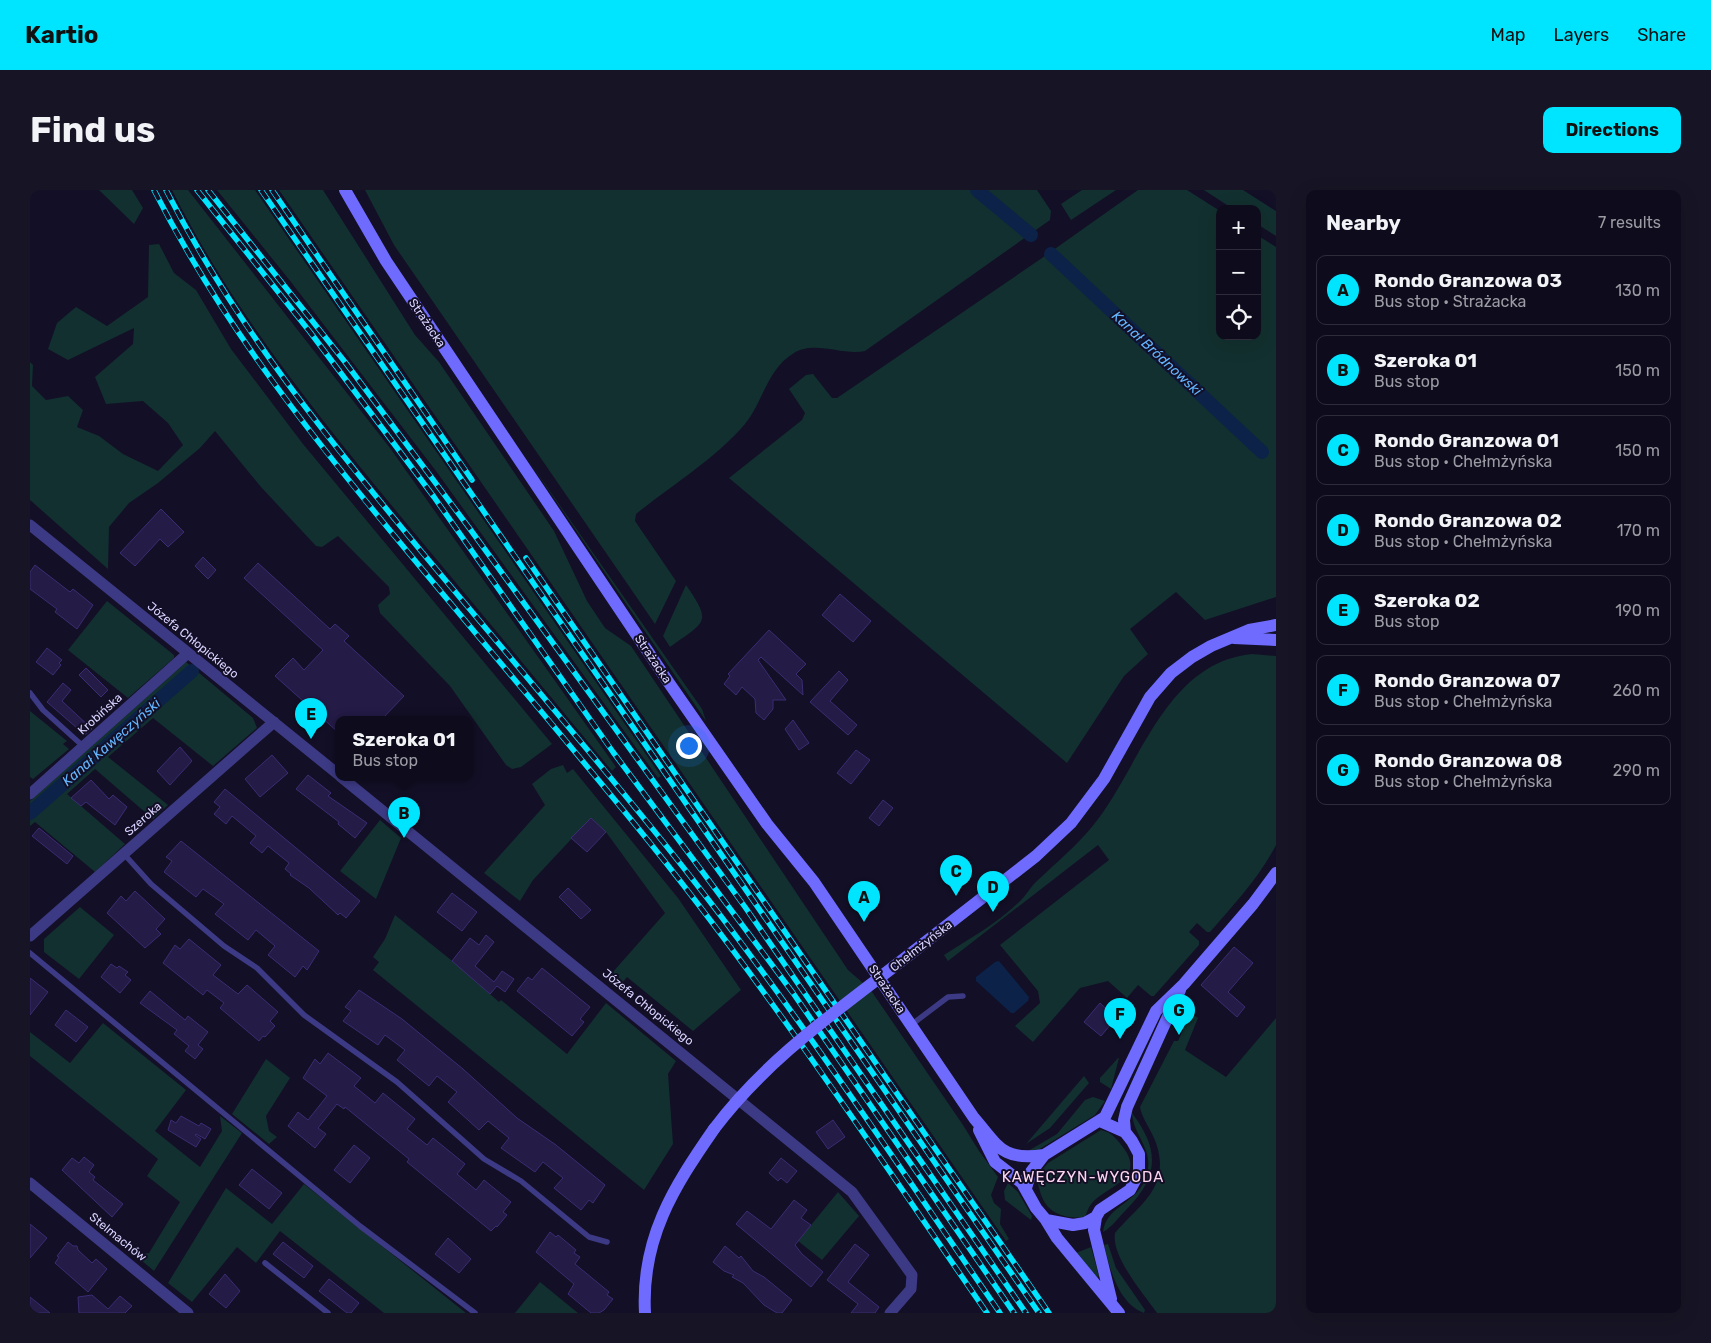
<!DOCTYPE html>
<html lang="en">
<head>
<meta charset="utf-8">
<style>
  :root { --surface:#0e0b1c; --page:#171425; --text:#f1f3f6; --muted:#9b9ba3; --line:#2e2b3b; --accent:#00e5ff }
  body { margin:0; font-family:Rubik,sans-serif; background:var(--page); color:var(--text) }
  .controls { position:absolute; right:15px; top:15px; display:grid; overflow:hidden; border-radius:10px; box-shadow:0 5px 20px #0002 }
  .controls button { width:45px; height:45px; display:grid; place-items:center; padding:0; border:0; border-bottom:1px solid var(--line); background:var(--surface); color:var(--text); font:25px sans-serif }
  .you { position:absolute; left:658px; top:555px; width:18px; height:18px; margin:-12px; border:4px solid #fff; border-radius:50%; background:#1a73e8; box-shadow:0 0 0 8px #1a73e833 }
  .badge { display:grid; place-items:center; width:32px; height:32px; border-radius:50%; background:var(--accent); color:#111; font-size:16px; font-weight:700 }
  .pin { position:absolute; translate:-50% -41px; filter:drop-shadow(0 1px 2px #0008) }
  .pin::after { content:''; position:absolute; top:26px; width:18px; height:15px; background:inherit; clip-path:polygon(0 0,100% 0,50% 100%) }
  .popup { position:absolute; left:305px; top:526px; width:138px; height:65px; box-sizing:border-box; display:grid; place-content:center; border-radius:10px; background:var(--surface); filter:drop-shadow(0 1px 4px #0005); font-size:16px; white-space:nowrap; color:var(--muted) }
  .popup b { font-size:19px; color:var(--text) }
  .popup::after { content:''; position:absolute; left:50%; top:100%; margin-left:-10px; border:10px solid transparent; border-top-color:var(--surface) }
  .list { margin:0; padding:0; list-style:none }
  h2 { display:flex; justify-content:space-between; align-items:center; height:65px; margin:0; padding:0 20px; font-size:21px }
  h2 small { font-size:16px; font-weight:400; color:var(--muted) }
  .list li { display:grid; grid-template-columns:32px 1fr auto; gap:15px; align-items:center; box-sizing:border-box; height:70px; margin:0 10px 10px; padding:0 10px; border:1px solid var(--line); border-radius:10px }
  .list b { display:block; font-size:19px; white-space:nowrap }
  .list p { margin:0; font-size:16px; white-space:nowrap; color:var(--muted) }
  .list em { font-size:16px; font-style:normal; color:var(--muted) }
  .icon { flex:none; width:28px; height:28px; fill:none; stroke:currentColor; stroke-width:2; stroke-linecap:round; stroke-linejoin:round }
  .map { position:relative; flex:none; width:1246px; height:1123px; overflow:hidden; border-radius:10px }
  header { display:flex; align-items:center; gap:30px; box-sizing:border-box; height:70px; padding:0 25px; background:var(--accent); color:#111 }
  header strong { font-size:24px }
  nav { display:flex; gap:28px; margin-inline-start:auto; font-size:18px }
  .intro { display:flex; align-items:center; justify-content:space-between; box-sizing:border-box; height:120px; padding:0 30px }
  h1 { margin:0; font-size:35px }
  .button { padding:12px 22px; border-radius:10px; background:var(--accent); color:#111; font-size:18px; font-weight:700 }
  main { display:flex; gap:30px; padding:0 30px }
  aside { flex:1; background:var(--surface); border-radius:10px; box-shadow:0 5px 20px #0002 }
  .map>svg:first-child { display:block }
</style>
</head>
<body>
<header>
<strong>Kartio</strong>
<nav><a>Map</a><a>Layers</a><a>Share</a></nav>
</header>
<div class="intro"><h1>Find us</h1><a class="button">Directions</a></div>
<main>
<div class="map">
<svg width="1246" height="1123" viewBox="0 0 1246 1123">
  <rect width="100%" height="100%" fill="#130f26"/>
  <path fill="#12302f" d="M69 0H102L113 18 104 34Z
    M142 0H158L360 258 586 577 582 581C512 496 442 412 372 328 287 225 202 120 142 0Z
    M187 0H225L631 586 628 588 406 281 261 92Z
    M249 0H293L385 145 409 172 524 341 557 411 575 438 601 456 818 780 840 799 933 935 949 961 968 987 961 1005 964 1013 971 1019 970 1034 979 1049 976 1051Z
    M335 0H1007L1021 21 1020 30 835 161C813 166 785 150 764 163 737 179 733 212 715 234 685 269 642 295 606 324L605 331 646 391 625 434 364 55Z
    M1052 0H1086L1041 30 1031 14Z
    M1108 0H1157L1190 21V146H1227V45L1246 57V407L1175 430 1146 402 1100 439 1118 464 1094 486 1037 573 699 288 772 230 775 223 759 199 776 185 783 184 802 208H807L1012 68Z
    M1174 0H1213L1246 21V46L1227 34V19H1203Z
    M129 54 144 83 166 100 201 159 273 254 522 554 491 577 482 579 476 575 420 496 350 423 348 415 360 404 359 397 308 346 292 357 286 356 231 297 185 241 170 258 128 293 99 313 79 337 78 379 0 310V172L3 175 2 196 16 210 38 206 53 220 47 237 69 246 93 264 128 281 153 255 138 233 113 211 76 214 65 187 103 154 104 138 38 170 18 159 27 133 46 117 77 136 118 107 119 55Z
    M492 261 672 519 676 531Z
    M656 395C683 434 675 431 640 457L633 446Z
    M77 411 144 465V468L98 508 38 460Z
    M1222 464 1246 466V655C1229 688 1204 714 1180 742H1177L1167 733 1159 742 1169 751V755L1124 806H1121L1108 795 1097 808 1078 791 1050 798 1003 852 985 836 1010 813 1008 801 970 755 1079 670 1068 655 918 771 914 765C939 749 966 734 988 713 996 706 1000 697 1008 690 1027 672 1044 658 1061 638 1110 580 1133 473 1222 464Z
    M156 472 223 528 227 538 183 576 123 528 78 567 138 615 123 629 65 579 37 604 95 654 65 682 5 632 0 636V611Z
    M0 521 37 551 33 554 39 559 3 589 0 587Z
    M533 575 537 583 543 579 648 708 711 800 663 841 597 787 593 792 582 783 635 723 576 642 561 628 503 690 490 711 454 683 515 615 502 594 521 579Z
    M350 630 371 648 346 709 310 681Z
    M50 717 84 745 49 789 14 762V749Z
    M365 725 426 774 469 812 471 810 537 864 576 813 646 871 638 884 643 954 614 1000 343 780 349 772 343 767 355 749Z
    M1158 820 1168 828 1155 860 1196 887 1246 828V1123H1127C1114 1104 1081 1067 1085 1043 1110 1014 1141 997 1126 953 1122 941 1112 929 1110 917L1144 851H1148L1153 840 1150 837Z
    M73 833 156 900 125 941 170 977 192 941 190 926 212 943 124 1081 105 1065 119 1063 150 1012 117 986 128 969 0 866V842L40 873Z
    M1088 868H1089L1081 899 1070 892V888Z
    M236 869 260 888 236 926 239 941 247 947 239 954 202 924Z
    M1054 886 1059 893 1020 938 996 954Z
    M1063 907 1075 911 1065 925 1008 960 998 961 1027 944 1055 910Z
    M1102 923C1131 961 1128 988 1096 1020 1089 1027 1081 1038 1073 1042 1076 1013 1114 1014 1118 978 1121 957 1103 944 1102 923Z
    M1071 940C1081 942 1086 948 1092 956 1118 988 1077 996 1062 1013 1058 1018 1057 1022 1055 1027 1038 1029 1019 1025 1012 1007 1009 1000 1009 994 1005 988L1018 973Z
    M978 993 988 1002 1002 1026 1001 1030 975 1010 974 1001Z
    M274 994 436 1123H354L250 1041 226 1073 207 1057 162 1112 138 1093 196 998 242 1034Z
    M808 1002 829 1026 792 1070 768 1051Z
    M1078 1054 1086 1078 1115 1120 1114 1123C1088 1113 1080 1079 1074 1055Z
    M1061 1057 1069 1086 1067 1087 1046 1063Z
    M510 1092 548 1123H485Z"/>
  <path fill="#0c2248" d="M969 771 999 807 998 811 984 823H981L946 791V787L965 772Z"/>
  <g fill="none" stroke-linecap="round" stroke-linejoin="round">
    <path stroke="#0c2248" stroke-width="14" d="M947 0 1001 45
      M1021 64 1232 262
      M0 623 162 481"/>
  </g>
  <path fill="#241b47" stroke="#3b2d73" d="M131 319 154 342 138 357 130 349 105 376 90 363Z
    M173 367 186 380 178 389 165 376Z
    M228 373 300 439 305 434 319 446 314 451 374 506 352 529H309V543L245 486 263 468 274 480 293 460 214 388Z
    M5 375 40 402 43 399 63 415 47 439 25 422 27 419 0 399V382Z
    M810 404 841 431 823 452 792 425Z
    M739 440 776 474 766 484 772 490 773 505 731 467 728 470 756 510H743V519L734 530 726 523 725 509 712 497 706 505 694 494 700 486 698 484Z
    M17 458 32 470 29 473 31 475 23 485 6 472Z
    M56 478 78 500 71 507 49 485Z
    M809 481 818 490 800 511 827 535 818 545 780 512Z
    M33 493 41 500 32 511 62 539 55 545 17 512Z
    M763 530 779 553 769 560 755 539Z
    M150 557 162 571 140 595 127 581Z
    M826 560 840 570 821 594 807 583Z
    M242 565 258 583 230 607 215 589Z
    M278 585 301 603 298 606 337 633 325 648 308 634 309 632 266 599Z
    M61 590 79 609 83 605 97 617 85 635 56 612 51 616 41 608Z
    M195 599 330 711 316 728 310 723 308 725 279 698 260 685 261 684 255 679 259 673 238 656 232 663 220 653 226 646 202 626 196 634 184 624 190 617 184 612Z
    M853 610 863 618 849 636 839 628Z
    M561 628 576 642 557 662 541 648Z
    M9 638 43 666 37 674 2 646Z
    M151 651 289 761 277 780 273 776 265 787 238 765 245 756 226 740 218 750 185 724 194 714 173 699 166 707 134 682 142 671 136 667Z
    M538 698 561 720 551 729 529 707Z
    M105 701 135 729 126 739 131 744 115 758 77 723 91 706 96 711Z
    M422 703 447 722 432 741 407 722Z
    M456 745 464 752 445 776 464 792 472 781 484 789 475 802 467 796 460 804 422 771 440 748 449 755Z
    M159 749 191 775 183 785 208 804 217 795 248 822 240 831 245 836 235 847 233 846 229 851 190 818 194 813 177 800 173 805 133 773 145 755 150 759Z
    M1204 757 1223 773 1198 802 1215 817 1207 827 1171 795Z
    M81 774 87 778 89 776 98 782 95 785 101 790 90 803 71 787Z
    M512 778 560 817 550 829 554 832 542 846 487 801 498 787 502 790Z
    M0 788 18 802 0 825Z
    M329 800 372 829 433 879 487 928 526 955 575 995 563 1013 559 1010 551 1020 524 998 533 988 513 972 505 982 471 958 479 948 458 931 449 940 418 912 427 902 407 886 399 896 367 870 375 860 355 845 348 855 313 831 321 821 315 817Z
    M120 801 155 830 158 826 178 842 168 855 173 859 165 869 155 861 159 856 144 844 147 840 110 813Z
    M1070 813 1086 828 1071 846 1054 832Z
    M36 820 58 837 46 852 25 835Z
    M298 863 331 888 324 896 345 913 353 903 385 929 377 939 397 955 403 948 435 974 427 984 446 1000 454 990 481 1012 473 1022 477 1025 467 1037 466 1036 461 1041 377 972 379 969 315 917 314 919 307 914 288 938 296 944 285 958 258 936 268 922 278 930 297 906 273 888 285 869 290 874Z
    M151 926 169 936 171 933 181 939 175 949 166 944 165 945 171 949 166 957 138 940 141 930 146 933Z
    M803 930 815 947 798 959 786 942Z
    M324 955 340 968 320 993 304 980Z
    M54 967 64 975 59 982 65 987 63 990 93 1014 82 1027 32 980 42 968 49 973Z
    M751 968 767 981 757 993 751 988 748 991 739 983Z
    M222 979 252 1003 239 1019 209 995Z
    M764 1010 777 1020 771 1028 781 1035 765 1055 772 1064 793 1082 781 1097 706 1034 717 1021 741 1039Z
    M0 1034 17 1048 0 1068Z
    M520 1042 526 1047 528 1045 546 1060 544 1063 550 1067 545 1074 579 1102 577 1105 583 1109 574 1120 569 1123H561L538 1104 544 1094 506 1062Z
    M418 1048 441 1069 429 1083 405 1064Z
    M38 1052 43 1056H47L48 1060 62 1073 66 1069 77 1079 58 1102 25 1073 29 1067 27 1066Z
    M253 1052 283 1076 274 1088 243 1064Z
    M825 1054 839 1065 818 1092 849 1117 845 1123H821L828 1114 797 1090Z
    M695 1056 709 1068 711 1066 723 1081 734 1087 762 1110 752 1123H747L734 1115 713 1093 702 1087 704 1085 694 1081 683 1072Z
    M195 1084 210 1101 196 1118 179 1104Z
    M299 1089 329 1113 321 1123H317L289 1101Z
    M62 1105 78 1119 90 1106 102 1116 95 1123H49L48 1107Z
    M0 1107 20 1123H0Z"/>
  <g fill="none" stroke-linecap="round" stroke-linejoin="round">
    <path stroke="#3d3a85" stroke-width="5.5" d="M0 503 13 520 54 557
      M94 664 121 694 194 756 227 778 274 825 367 892 454 969 491 991 559 1047 577 1052
      M0 763 330 1036 445 1123
      M881 835 918 807 933 806
      M235 1073 298 1123"/>
    <path stroke="#3d3a85" stroke-width="11" d="M0 335 309 585
      M311 587 822 1002 882 1085 881 1099 860 1123
      M0 604 157 464
      M0 746 244 532
      M0 993 158 1123"/>
    <path stroke="#6f6bff" stroke-width="12" d="M315 0 356 71 639 493 737 634 784 692 944 928C969 957 972 971 1014 965
      M1204 448 1246 450
      M893 754 1006 666 1041 633 1074 589 1120 507 1141 483 1162 467 1181 456 1219 440 1246 435
      M949 940 965 972 992 993 1006 1018 1016 1030 1043 1035 1055 1033 1066 1027 1070 1020 1100 1000 1109 983V964L1102 951 1095 942 1070 931
      M1095 942 1094 930 1097 917 1150 800
      M996 998 1001 982 1014 965 1075 927 1126 821 1154 794 1223 714 1246 683
      M1066 1027 1064 1040 1081 1109
      M1016 1030 1027 1048 1089 1123
      M615 1123C611 1049 643 998 684 939"/>
    <defs>
      <path id="rail" d="M124 0C193 136 285 251 382 367 456 456 530 543 603 632 731 788 842 957 957 1123
        M136 0C206 137 298 249 396 367 468 453 541 539 612 626 742 784 854 955 970 1123
        M167 0 280 142 404 307 583 562 763 803 984 1123
        M178 0 315 172 440 339 715 717 996 1123
        M231 0 1009 1123
        M242 0 442 290
        M496 368 1019 1123"/>
    </defs>
    <use href="#rail" stroke="#00e5ff" stroke-width="5.5"/>
    <use href="#rail" stroke="#130f26" stroke-width="4" stroke-dasharray="11" stroke-linecap="butt"/>
    <path stroke="#6f6bff" stroke-width="12" d="M684 939C740 864 820 812 893 754"/>
  </g>
  <g text-anchor="middle" stroke-width="4" stroke-linejoin="round" paint-order="stroke">
    <g font-size="12" fill="#d9d4ff" stroke="#130f26">
      <text transform="translate(397 133) rotate(56)" y="4">Strażacka</text>
      <text transform="translate(163 450) rotate(39)" y="4">Józefa Chłopickiego</text>
      <text transform="translate(623 469) rotate(56)" y="4">Strażacka</text>
      <text transform="translate(70 524) rotate(-42)" y="4">Krobińska</text>
      <text transform="translate(113 629) rotate(-41)" y="4">Szeroka</text>
      <text transform="translate(891 756) rotate(-38)" y="4">Chełmżyńska</text>
      <text transform="translate(857 799) rotate(56)" y="4">Strażacka</text>
      <text transform="translate(618 817) rotate(39)" y="4">Józefa Chłopickiego</text>
      <text transform="translate(88 1047) rotate(39)" y="4">Stelmachów</text>
    </g>
    <g font-size="14" font-style="italic" fill="#62b6ff" stroke="#130f26">
      <text transform="translate(1127 163) rotate(43)" y="5">Kanał Bródnowski</text>
      <text transform="translate(81 552) rotate(-41)" y="5">Kanał Kawęczyński</text>
    </g>
    <g font-size="15" letter-spacing="1" fill="#ffd6f0" stroke="#130f26">
      <text x="1053" y="992">KAWĘCZYN-WYGODA</text>
    </g>
  </g>
</svg>
<div class="controls">
<button>+</button>
<button>−</button>
<button><svg class="icon" aria-label="locate" viewBox="0 0 24 24"><circle cx="12" cy="12" r="6"/><path d="M12 2v4M12 18v4M2 12h4M18 12h4"/></svg></button>
</div>
<div class="you"></div>
<div class="pin badge" style="left:834px;top:732px">A</div>
<div class="pin badge" style="left:374px;top:648px">B</div>
<div class="popup"><b>Szeroka 01</b>Bus stop</div>
<div class="pin badge" style="left:926px;top:706px">C</div>
<div class="pin badge" style="left:963px;top:722px">D</div>
<div class="pin badge" style="left:281px;top:549px">E</div>
<div class="pin badge" style="left:1090px;top:849px">F</div>
<div class="pin badge" style="left:1149px;top:845px">G</div>
</div>
<aside>
<h2>Nearby<small>7 results</small></h2>
<ul class="list">
<li><span class="badge">A</span><div><b>Rondo Granzowa 03</b><p>Bus stop · Strażacka</p></div><em>130 m</em></li>
<li><span class="badge">B</span><div><b>Szeroka 01</b><p>Bus stop</p></div><em>150 m</em></li>
<li><span class="badge">C</span><div><b>Rondo Granzowa 01</b><p>Bus stop · Chełmżyńska</p></div><em>150 m</em></li>
<li><span class="badge">D</span><div><b>Rondo Granzowa 02</b><p>Bus stop · Chełmżyńska</p></div><em>170 m</em></li>
<li><span class="badge">E</span><div><b>Szeroka 02</b><p>Bus stop</p></div><em>190 m</em></li>
<li><span class="badge">F</span><div><b>Rondo Granzowa 07</b><p>Bus stop · Chełmżyńska</p></div><em>260 m</em></li>
<li><span class="badge">G</span><div><b>Rondo Granzowa 08</b><p>Bus stop · Chełmżyńska</p></div><em>290 m</em></li>
</ul>
</aside>
</main>
</body>
</html>
